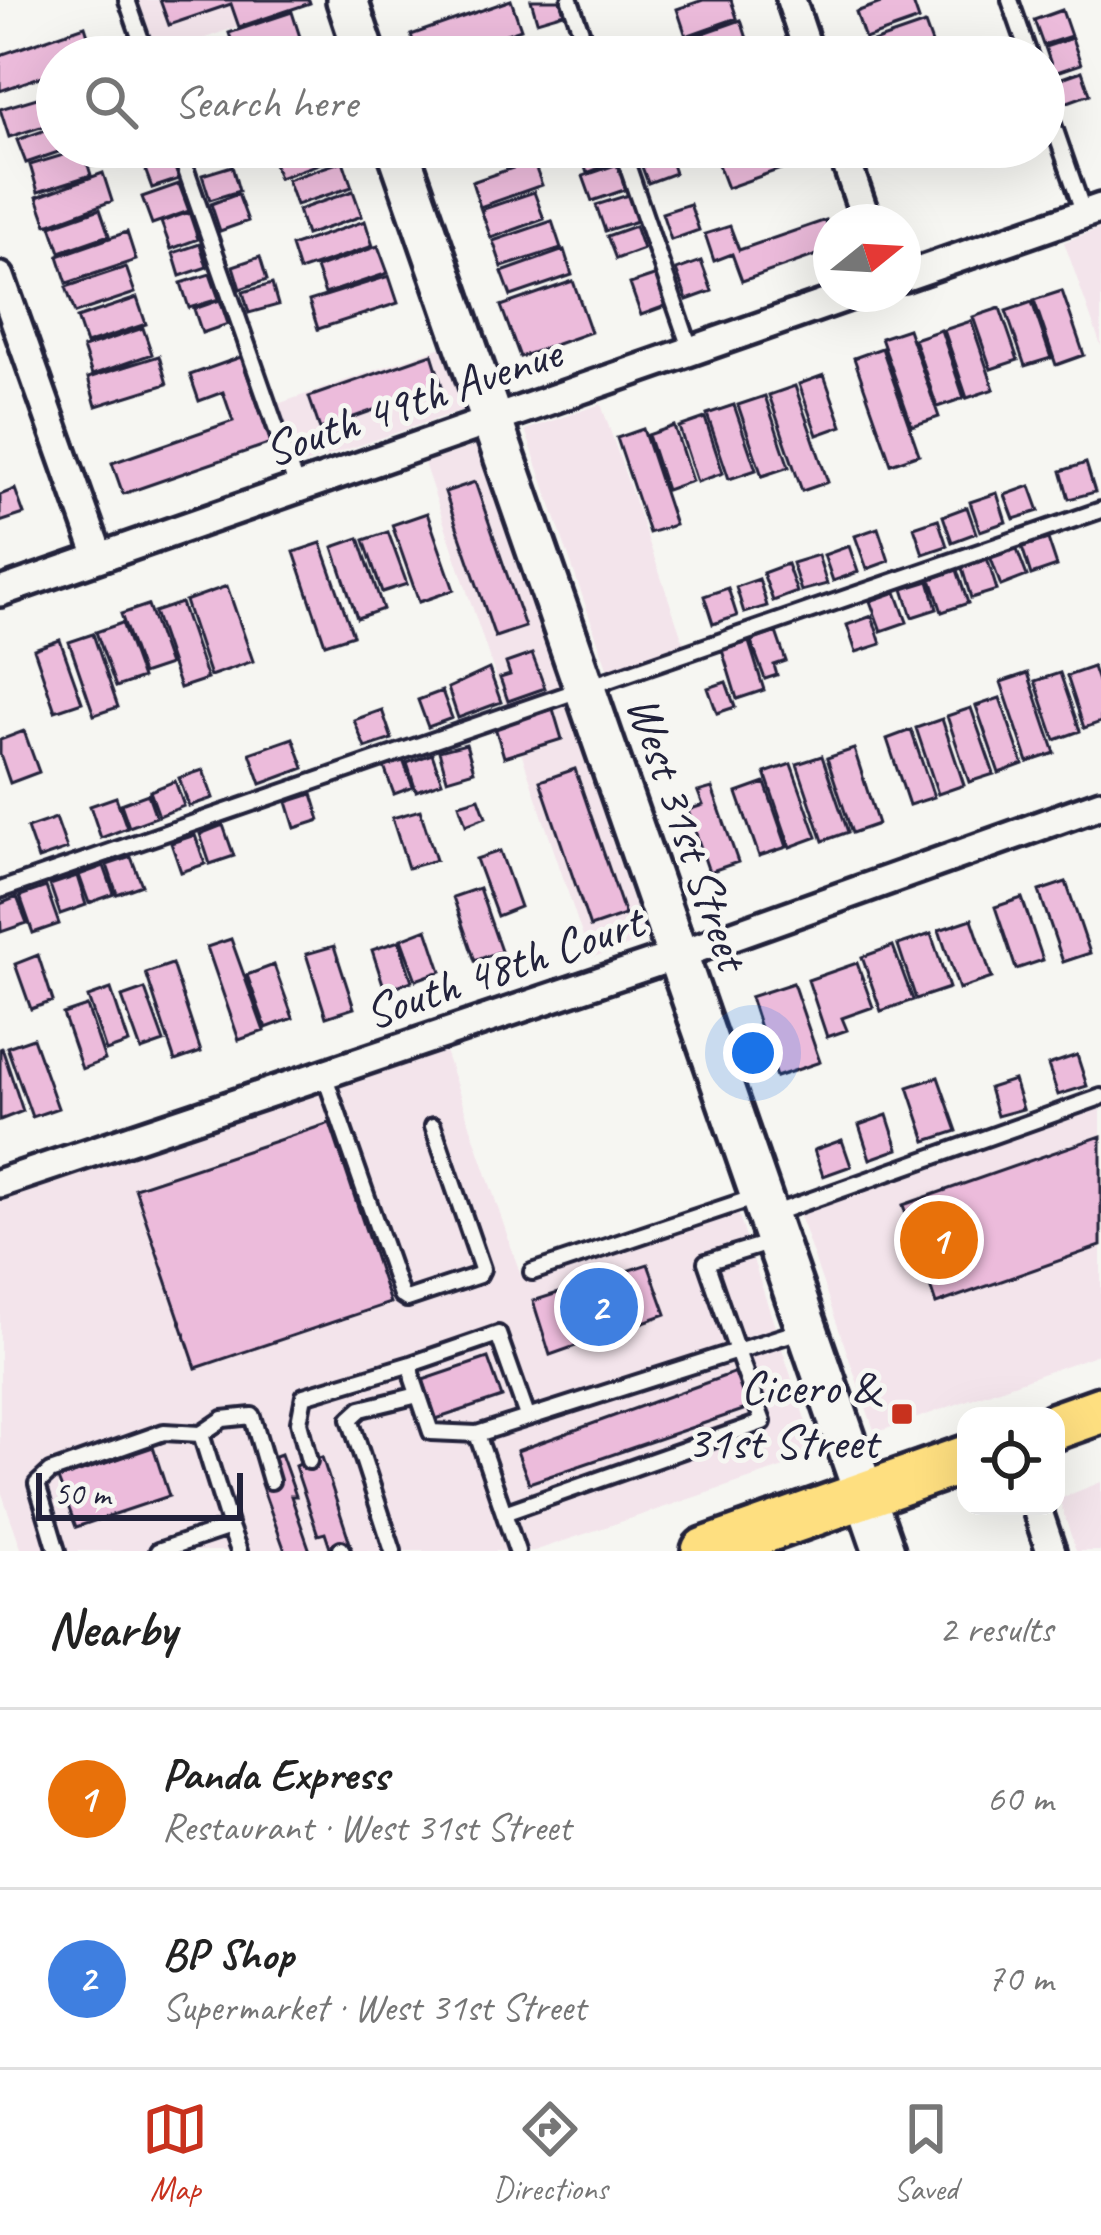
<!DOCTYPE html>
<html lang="en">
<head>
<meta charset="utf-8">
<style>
  :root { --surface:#fff; --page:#f2f2f2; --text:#222; --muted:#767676; --line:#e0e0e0; --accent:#c8321e }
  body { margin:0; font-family:Caveat,sans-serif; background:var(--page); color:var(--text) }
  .controls { position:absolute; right:36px; bottom:36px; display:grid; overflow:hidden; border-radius:24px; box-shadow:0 12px 48px #0002 }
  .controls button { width:108px; height:108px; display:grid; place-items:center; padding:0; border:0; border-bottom:3px solid var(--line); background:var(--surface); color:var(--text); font:60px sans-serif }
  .compass { position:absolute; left:813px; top:204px; width:108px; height:108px; border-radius:50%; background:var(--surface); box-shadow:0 12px 48px #0002; rotate:72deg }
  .scale { position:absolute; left:36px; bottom:30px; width:207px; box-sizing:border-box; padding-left:12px; border:6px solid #22223b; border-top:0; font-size:33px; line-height:42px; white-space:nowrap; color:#22223b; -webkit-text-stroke:9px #f6f6f2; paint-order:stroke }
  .you { position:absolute; left:753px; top:1053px; width:42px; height:42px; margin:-30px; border:9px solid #fff; border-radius:50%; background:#1a73e8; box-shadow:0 0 0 18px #1a73e833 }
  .badge { display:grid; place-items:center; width:78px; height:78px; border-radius:50%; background:var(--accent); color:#fff; font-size:39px; font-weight:700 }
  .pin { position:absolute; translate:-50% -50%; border:6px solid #fff; box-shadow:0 3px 12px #0006 }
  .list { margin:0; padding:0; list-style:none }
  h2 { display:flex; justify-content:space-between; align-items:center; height:156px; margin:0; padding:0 48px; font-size:51px }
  h2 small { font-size:39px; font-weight:400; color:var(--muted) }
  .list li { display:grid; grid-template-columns:78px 1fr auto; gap:36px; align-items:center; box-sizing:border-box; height:180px; padding:0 48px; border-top:3px solid var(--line) }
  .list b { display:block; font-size:45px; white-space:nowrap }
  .list p { margin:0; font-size:39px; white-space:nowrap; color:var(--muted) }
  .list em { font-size:39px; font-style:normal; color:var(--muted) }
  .icon { flex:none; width:66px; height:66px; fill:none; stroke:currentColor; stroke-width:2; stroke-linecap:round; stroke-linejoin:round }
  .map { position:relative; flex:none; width:1101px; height:1551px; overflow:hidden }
  .search { position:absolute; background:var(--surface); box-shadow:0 12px 48px #0002; left:36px; right:36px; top:36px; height:132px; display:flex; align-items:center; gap:30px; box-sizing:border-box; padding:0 42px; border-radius:66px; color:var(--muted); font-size:45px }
  .sheet { height:516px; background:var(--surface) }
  nav { display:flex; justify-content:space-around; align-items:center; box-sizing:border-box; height:168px; border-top:3px solid var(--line); background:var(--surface); font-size:33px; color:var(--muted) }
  nav a { display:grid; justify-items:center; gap:6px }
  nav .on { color:var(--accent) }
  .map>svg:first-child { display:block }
</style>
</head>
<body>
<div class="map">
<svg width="1101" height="1551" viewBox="0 0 1101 1551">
  <rect width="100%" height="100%" fill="#f6f6f2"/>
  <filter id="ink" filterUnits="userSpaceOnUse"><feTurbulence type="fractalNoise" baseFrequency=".00833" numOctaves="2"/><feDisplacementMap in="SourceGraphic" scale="24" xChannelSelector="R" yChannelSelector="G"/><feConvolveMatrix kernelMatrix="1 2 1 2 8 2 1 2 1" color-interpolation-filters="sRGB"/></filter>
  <g filter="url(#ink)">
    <path fill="#f3e4eb" d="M127 0H312L152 57Z
      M1101 228V346L1064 242Z
      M442 347 463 410 290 469 269 407Z
      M601 404 687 652 611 679 525 430Z
      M477 445 646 940 590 958 424 463Z
      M445 1051 521 1276 735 1204 817 1456 534 1551H22L0 1488V1200Z
      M1101 1097V1353L875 1433 796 1206Z
      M1101 1482V1551H1076L1059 1499Z"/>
    <path fill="#ecbbdb" stroke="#22223b" stroke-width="3" d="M160 0H309L310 3 239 27 231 4 169 25Z
      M511 0 521 29 439 57H419L411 35Z
      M531 0H560L564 13 537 21Z
      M703 0H731L737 18 686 36 677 9Z
      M889 0H912L919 20 865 39 856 12Z
      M1062 10 1071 36 1043 45 1034 20Z
      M292 12 300 37 237 57 229 33Z
      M741 20 750 48 723 57H635Z
      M925 24 937 57H875L870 43Z
      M85 26 95 57H57V71L0 91V55Z
      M1072 38 1081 64 1054 73 1045 47Z
      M308 39 314 57H256Z
      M1082 71 1090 94 1065 103 1056 80Z
      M57 92V122L9 137 0 109Z
      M57 126V147H73L26 163 17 140Z
      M231 147H272L235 159Z
      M286 147H338L341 156 279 178 270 153Z
      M578 147H609L615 162 587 173Z
      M666 147 675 173 648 183 638 156Z
      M759 147H785L792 165 727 188 717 162Z
      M83 149 91 175 38 192 30 165Z
      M169 151 179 179 152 188 142 161Z
      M343 161 352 187 296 205 287 180Z
      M533 161 542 185 480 207 472 182Z
      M618 164 627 189 592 201 583 176Z
      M232 166 239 191 210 200 202 175Z
      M103 173 112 201 47 225 37 197Z
      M179 184 189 211 152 224 142 197Z
      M353 191 362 216 306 235 298 210Z
      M534 192 544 219 491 238 481 210Z
      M238 194 248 221 220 231 211 204Z
      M628 195 637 221 605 231 596 205Z
      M690 204 699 230 671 240 662 213Z
      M100 209 109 235 60 252 51 226Z
      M189 212 198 239 171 249 161 222Z
      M826 220 831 250 742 281 732 254 714 261 705 234 730 226 739 250Z
      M365 221 373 246 299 271 291 246Z
      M552 221 561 248 502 267 493 241Z
      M635 226 643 249 616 259 607 236Z
      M127 232 136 260 67 283 58 256Z
      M200 244 207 267 180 276 173 253Z
      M378 246 388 273 325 294 316 268Z
      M564 250 572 275 511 296 502 272Z
      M260 257 267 280 240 289 233 266Z
      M701 261 712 291 687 300 676 270Z
      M126 267 135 293 75 313 66 287Z
      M210 274 219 299 189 308 181 283Z
      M657 275 668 305 641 315 630 284Z
      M389 276 398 303 318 329 309 301Z
      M573 281 591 332 520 357 501 306Z
      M272 284 278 305 249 313 243 292Z
      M1062 291 1084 355 1056 365 1034 300Z
      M137 298 146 324 86 344 77 318Z
      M220 300 228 324 202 333 194 309Z
      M1032 302 1051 358 1025 366 1006 311Z
      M1000 308 1018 360 991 369 973 317Z
      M971 321 994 389 967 398 944 330Z
      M143 328 152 354 92 375 83 348Z
      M908 329 939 417 912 426 881 338Z
      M941 330 964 398 937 407 914 339Z
      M882 348 919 454 891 464 854 358Z
      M432 354 442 386 320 429 309 397Z
      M159 356 167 384 96 406 88 378Z
      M241 357 271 443 123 494 112 463 233 421 223 392 199 401 190 375Z
      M824 375 842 426 817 435 799 384Z
      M795 386 828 482 802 491 769 395Z
      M765 396 789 467 762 476 738 405Z
      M734 405 756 470 729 479 707 414Z
      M705 418 723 473 697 482 679 427Z
      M674 426 692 481 666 490 648 435Z
      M643 429 675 525 649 533 617 438Z
      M1086 463 1095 492 1069 499 1061 471Z
      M475 482 525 627 495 637 445 492Z
      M1030 486 1039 511 1014 519 1005 495Z
      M15 489 24 514 0 522V495Z
      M997 493 1006 522 980 531 970 502Z
      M967 507 976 533 952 542 943 516Z
      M427 513 454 590 419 602 392 525Z
      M938 519 947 546 923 554 914 527Z
      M878 528 889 561 867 569 855 536Z
      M388 532 407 584 382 592 364 540Z
      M359 538 383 609 357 618 333 547Z
      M1048 539 1057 566 1031 575 1022 547Z
      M321 543 353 635 325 644 294 552Z
      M849 546 858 572 833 581 824 555Z
      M1016 547 1027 576 1001 586 990 556Z
      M818 555 827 584 801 591 792 563Z
      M987 558 997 590 971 598 961 565Z
      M787 564 797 592 773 601 763 573Z
      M957 570 968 603 942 612 931 579Z
      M759 579 767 606 744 613 736 587Z
      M929 581 937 609 912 617 903 589Z
      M227 586 253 661 210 676 185 601Z
      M728 588 737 616 713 624 704 596Z
      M896 592 907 622 881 631 870 601Z
      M181 603 207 679 180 688 154 612Z
      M148 605 169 665 142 674 121 614Z
      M872 616 881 644 856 652 847 625Z
      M122 623 142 678 116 687 96 632Z
      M776 632 786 661 774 665 777 675 765 679 751 641Z
      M93 634 118 707 94 715 69 642Z
      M60 640 82 702 55 711 34 649Z
      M749 642 764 690 737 699 722 650Z
      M532 654 545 688 508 701 500 678 510 675 506 663Z
      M1093 667 1101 690V722L1084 728 1067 676Z
      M489 669 501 702 458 718 448 688Z
      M1028 673 1055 753 1028 762 1001 682Z
      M1060 673 1080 731 1055 740 1035 681Z
      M726 682 735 707 717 713 708 688Z
      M442 691 452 718 428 727 418 700Z
      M1000 698 1023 764 999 773 976 706Z
      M971 708 994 774 969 782 947 716Z
      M553 709 562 739 504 757 495 727Z
      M382 710 392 739 365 748 354 720Z
      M942 719 964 785 938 794 916 728Z
      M911 730 934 797 909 805 887 739Z
      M24 731 39 772 10 783 0 754V740Z
      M293 738 304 768 261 784 250 753Z
      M466 744 474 771 447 779 439 751Z
      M854 749 878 824 852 833 827 758Z
      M432 754 442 782 416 791 407 763Z
      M822 756 848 832 823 841 797 764Z
      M403 760 413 787 394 794 384 767Z
      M791 764 817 837 790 847 765 773Z
      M575 769 625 915 590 927 540 781Z
      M203 770 213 798 189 806 179 778Z
      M175 781 184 806 159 816 150 791Z
      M765 783 787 847 759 856 737 793Z
      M712 788 738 862 709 872 688 810 703 805 698 792Z
      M148 794 156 817 129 827 121 804Z
      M312 794 320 820 295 828 287 802Z
      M116 797 127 828 101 838 90 806Z
      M479 798 486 817 466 825 459 804Z
      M420 810 436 860 408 868 392 818Z
      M56 818 67 849 38 859 27 828Z
      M223 825 234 856 210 864 200 834Z
      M195 835 205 864 181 872 171 843Z
      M500 851 520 907 497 916 476 859Z
      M131 857 142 885 117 894 107 865Z
      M104 866 114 894 89 903 79 875Z
      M77 876 86 905 60 914 50 885Z
      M1066 882 1090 953 1063 962 1039 891Z
      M46 887 59 924 33 933 20 896Z
      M479 888 501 951 475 961 453 897Z
      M17 897 27 923 1 932 0 904Z
      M1022 898 1043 960 1016 969 995 907Z
      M972 919 992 978 959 989 939 930Z
      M427 929 441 971 416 980 401 939Z
      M931 934 949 988 916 999 898 945Z
      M231 939 264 1031 239 1040 207 947Z
      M399 941 412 981 385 990 372 950Z
      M334 946 354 1008 326 1017 306 954Z
      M893 946 913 1000 881 1011 862 957Z
      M38 955 53 1001 31 1009 15 964Z
      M857 963 873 1007 842 1018 847 1030 827 1037 808 980Z
      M172 964 201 1052 175 1061 146 973Z
      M274 965 293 1018 266 1028 247 975Z
      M793 983 820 1062 776 1077 750 997Z
      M111 989 129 1043 106 1051 88 997Z
      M145 989 164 1042 141 1050 122 997Z
      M87 1006 105 1060 82 1069 63 1014Z
      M33 1038 58 1108 32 1117 7 1047Z
      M2 1048 23 1111 0 1120V1049Z
      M1077 1055 1087 1086 1058 1095 1048 1065Z
      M938 1077 957 1131 926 1141 908 1087Z
      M1014 1080 1023 1109 997 1116 989 1088Z
      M887 1115 898 1149 870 1159 859 1125Z
      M330 1123 390 1303 196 1368 135 1188Z
      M1101 1136V1246L936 1304 903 1205Z
      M842 1140 851 1166 823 1176 814 1150Z
      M648 1264 666 1314 550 1355 533 1301Z
      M488 1358 502 1397 436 1419 423 1380Z
      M736 1372 749 1408 529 1483 517 1451Z
      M153 1447 169 1496 76 1527 58 1479Z
      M281 1454 296 1496H291L310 1551H285L261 1484 277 1478 270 1458Z
      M322 1457 351 1546 335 1551H331L325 1533 318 1535 295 1466Z"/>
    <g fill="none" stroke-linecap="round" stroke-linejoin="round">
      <defs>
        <path id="service" d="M127 0 147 57
          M570 0 590 57
          M1010 0 1030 57
          M1044 98 1084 214
          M178 147 297 488
          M621 147 691 351
          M0 890 1101 510
          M324 1074 401 1295 407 1299 479 1275 482 1269 433 1126
          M772 1214 1101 1097
          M772 1242 706 1262 737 1351 806 1329
          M532 1272 756 1197
          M201 1434 230 1527
          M477 1434 431 1432 413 1379 411 1364 498 1334 527 1416
          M309 1461 299 1422 304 1396 411 1364
          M504 1513 763 1422 737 1351 477 1434 517 1551
          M341 1549 342 1551
          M57 1551 37 1484 50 1472 164 1432 201 1434 223 1419 252 1416 271 1481
          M158 1551 230 1527 239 1551
          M393 1551 350 1419 361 1409 418 1395"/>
        <path id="minor" d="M791 0 810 57
          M841 147 867 222
          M0 277 99 557
          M903 277 1101 208
          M0 592 854 294
          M0 1183 678 955 1101 804
          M1036 1506 1051 1551"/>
        <path id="secondary" d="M347 0 366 57
          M397 147 884 1551"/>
        <path id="primary" d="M1056 1426 1101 1410
          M705 1551 966 1459"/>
      </defs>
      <use href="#service" stroke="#22223b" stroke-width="22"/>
      <use href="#minor" stroke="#22223b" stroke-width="36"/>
      <use href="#secondary" stroke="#22223b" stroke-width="48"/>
      <use href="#primary" stroke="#22223b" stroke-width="54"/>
      <use href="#service" stroke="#f6f6f2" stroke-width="14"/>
      <use href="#minor" stroke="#f6f6f2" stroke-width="27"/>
      <use href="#secondary" stroke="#f6f6f2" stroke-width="39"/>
      <use href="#primary" stroke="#fedf80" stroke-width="45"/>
    </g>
  </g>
  <rect fill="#c8321e" stroke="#f6f6f2" stroke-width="4.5" x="890" y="1402" width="24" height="24" rx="6"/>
  <g text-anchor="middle" stroke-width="10" stroke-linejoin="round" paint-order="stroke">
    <g font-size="48" fill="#22223b" stroke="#f6f6f2">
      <text transform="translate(412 400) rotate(-19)" y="17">South 49th Avenue</text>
      <text transform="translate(689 832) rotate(71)" y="17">West 31st Street</text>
      <text transform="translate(503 966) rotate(-19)" y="17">South 48th Court</text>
    </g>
    <g font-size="48" fill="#22223b" stroke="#f6f6f2" text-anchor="end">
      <text x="878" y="1403">Cicero &amp;<tspan x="878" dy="55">31st Street</tspan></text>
    </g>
  </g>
</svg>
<div class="controls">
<button><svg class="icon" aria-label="locate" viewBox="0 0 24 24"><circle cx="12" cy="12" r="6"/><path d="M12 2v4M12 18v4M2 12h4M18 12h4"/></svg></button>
</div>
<svg class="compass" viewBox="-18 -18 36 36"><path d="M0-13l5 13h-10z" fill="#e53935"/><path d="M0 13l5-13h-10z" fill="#767676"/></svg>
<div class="scale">50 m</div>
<div class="you"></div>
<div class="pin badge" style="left:939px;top:1240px;background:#e8710a">1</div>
<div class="pin badge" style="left:599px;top:1307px;background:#3f7fe0">2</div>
<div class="search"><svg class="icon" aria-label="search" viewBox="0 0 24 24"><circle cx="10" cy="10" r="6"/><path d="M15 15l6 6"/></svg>Search here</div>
</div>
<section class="sheet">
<h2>Nearby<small>2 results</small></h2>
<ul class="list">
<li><span class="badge" style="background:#e8710a">1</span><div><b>Panda Express</b><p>Restaurant · West 31st Street</p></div><em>60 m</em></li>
<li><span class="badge" style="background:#3f7fe0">2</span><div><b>BP Shop</b><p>Supermarket · West 31st Street</p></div><em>70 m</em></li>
</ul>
</section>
<nav>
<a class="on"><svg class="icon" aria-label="map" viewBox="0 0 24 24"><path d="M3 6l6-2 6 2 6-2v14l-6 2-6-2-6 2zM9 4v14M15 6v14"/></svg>Map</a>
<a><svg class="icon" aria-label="directions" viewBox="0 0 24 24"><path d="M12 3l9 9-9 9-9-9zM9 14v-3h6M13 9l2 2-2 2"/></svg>Directions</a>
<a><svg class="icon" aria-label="saved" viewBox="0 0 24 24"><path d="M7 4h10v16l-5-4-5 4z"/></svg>Saved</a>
</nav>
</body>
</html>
